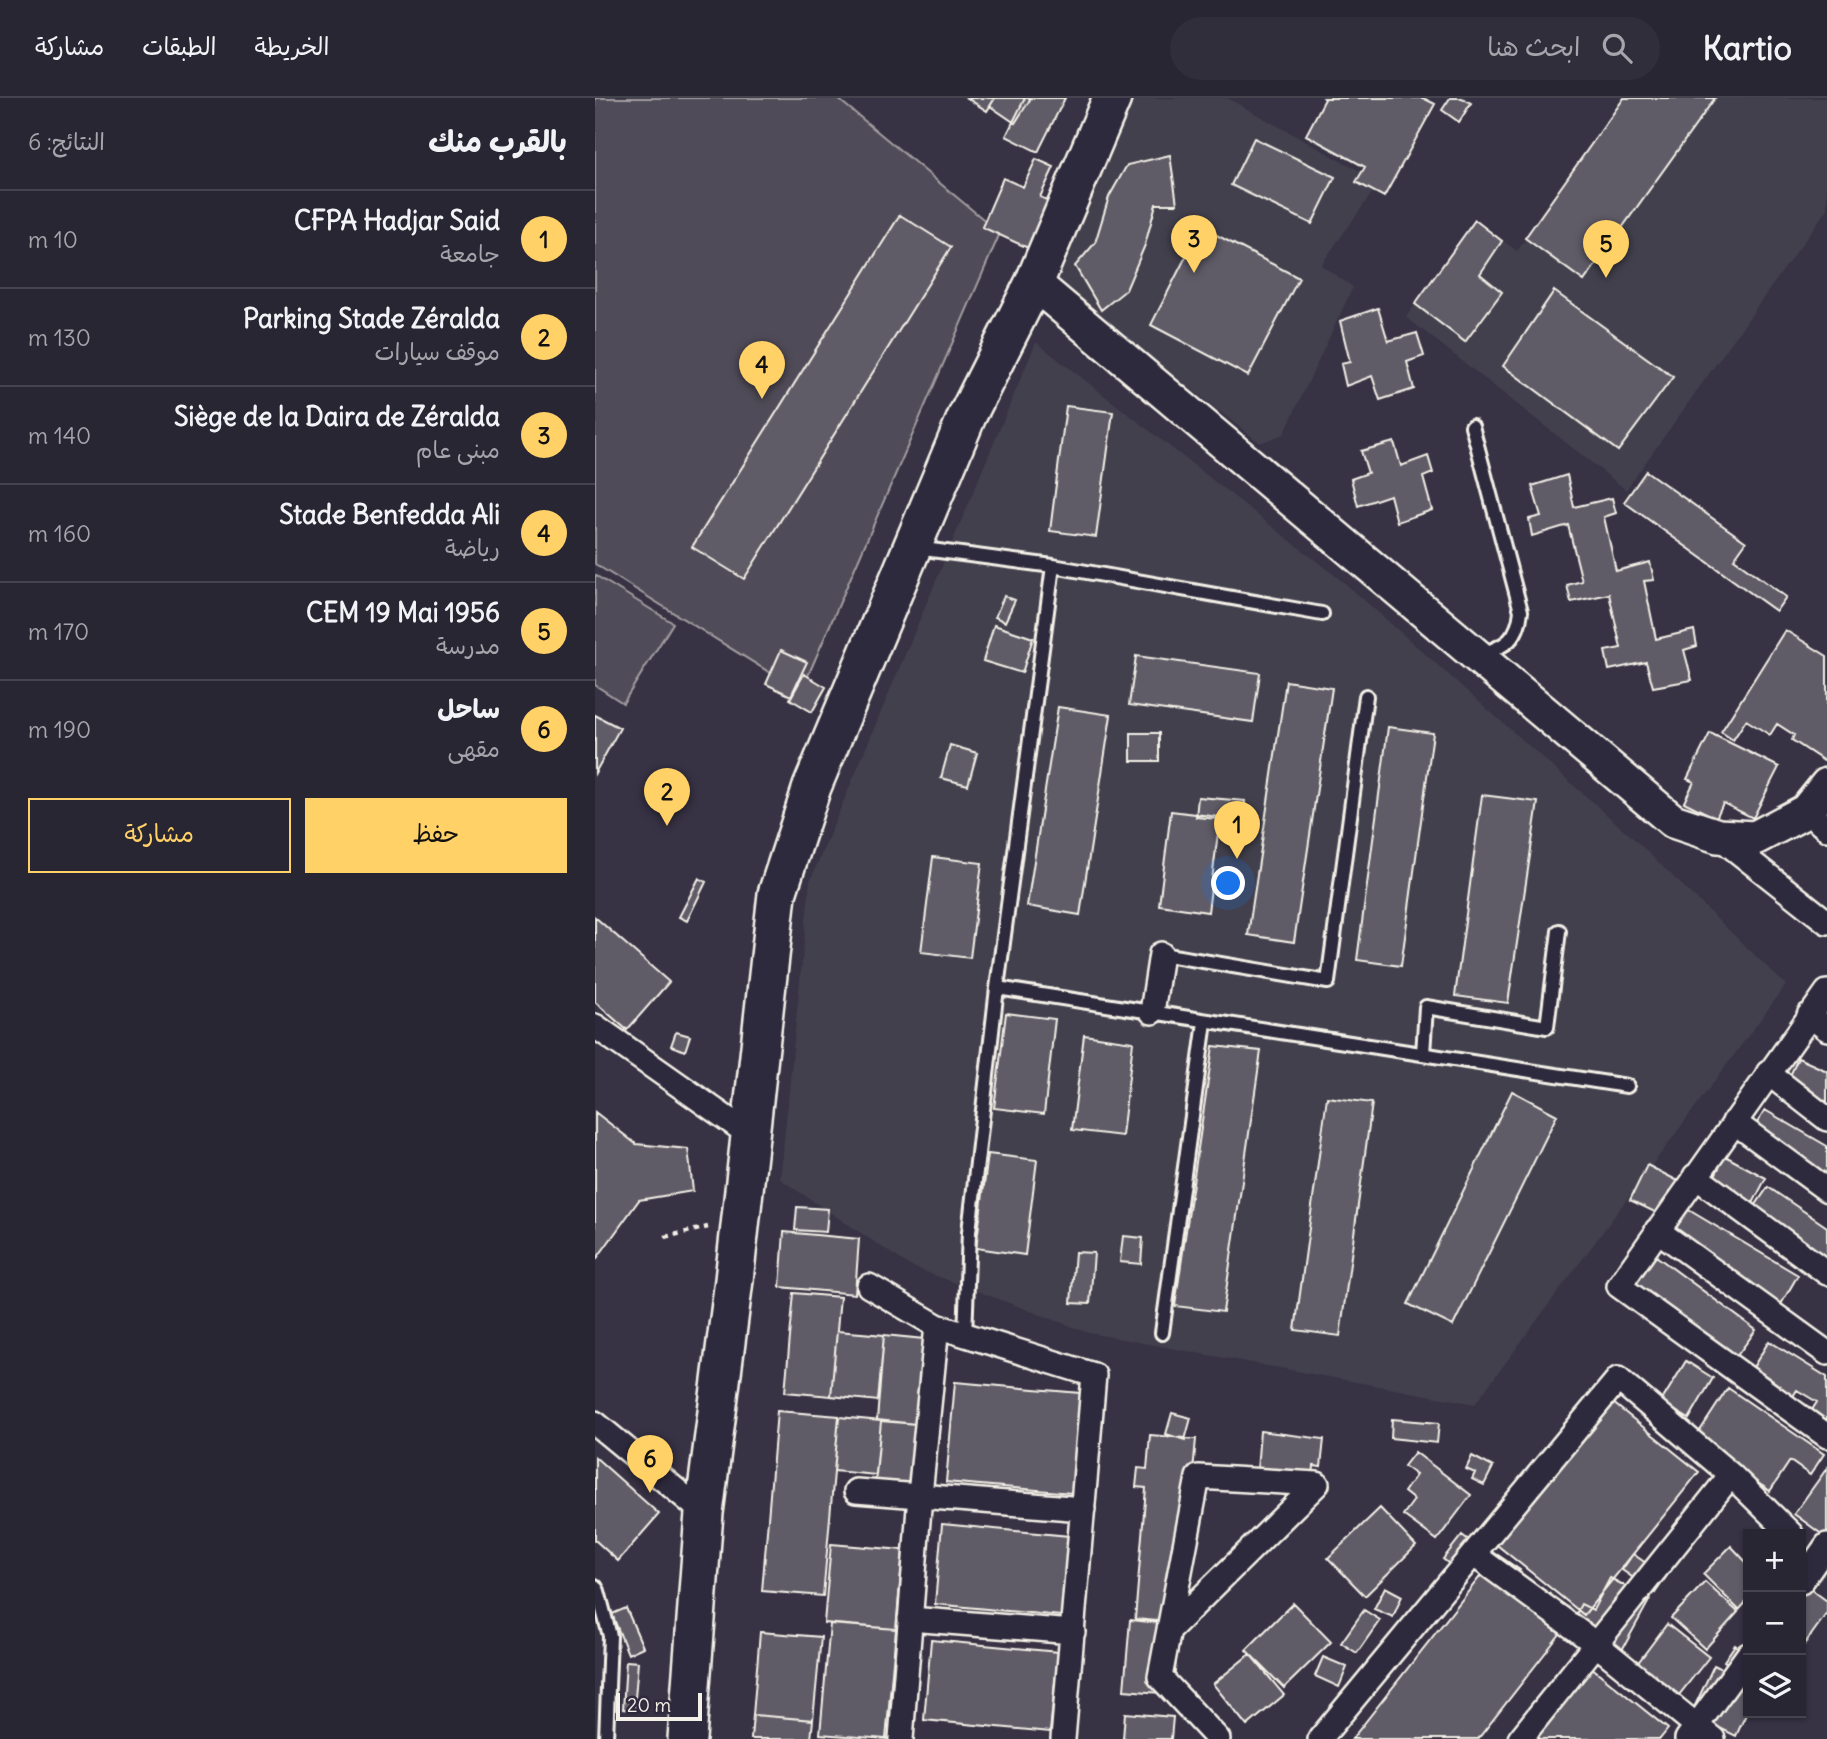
<!DOCTYPE html>
<html lang="ar">
<head>
<meta charset="utf-8">
<style>
  :root { --surface:#292633; --page:#312e3b; --text:#f1f3f6; --muted:#a5a5ac; --line:#45434e; --accent:#ffd166 }
  body { margin:0; font-family:Delius,"Playpen Sans Arabic",sans-serif; background:var(--page); color:var(--text); direction:rtl }
  .controls { position:absolute; right:21px; bottom:21px; display:grid; overflow:hidden; border-radius:0px; box-shadow:0 2px 5px #0004 }
  .controls button { width:63px; height:63px; display:grid; place-items:center; padding:0; border:0; border-bottom:2px solid var(--line); background:var(--surface); color:var(--text); font:35px sans-serif }
  .scale { position:absolute; left:21px; bottom:18px; width:86px; box-sizing:border-box; padding-left:7px; border:4px solid #f4f1e8; border-top:0; font-size:19px; line-height:24px; white-space:nowrap; color:#f4f1e8; -webkit-text-stroke:5px #2f2a3d; paint-order:stroke }
  .you { position:absolute; left:634px; top:786px; width:24px; height:24px; margin:-18px; border:5px solid #fff; border-radius:50%; background:#1a73e8; box-shadow:0 0 0 10px #1a73e833 }
  .badge { display:grid; place-items:center; width:46px; height:46px; border-radius:50%; background:var(--accent); color:#111; font-size:23px; font-weight:700 }
  .pin { position:absolute; translate:-50% -58px; filter:drop-shadow(0 2px 4px #0008) }
  .pin::after { content:''; position:absolute; top:37px; width:24px; height:21px; background:inherit; clip-path:polygon(0 0,100% 0,50% 100%) }
  .list { margin:0; padding:0; list-style:none }
  h2 { display:flex; justify-content:space-between; align-items:center; height:91px; margin:0; padding:0 28px; font-size:30px }
  h2 small { font-size:23px; font-weight:400; color:var(--muted) }
  .list li { display:grid; grid-template-columns:46px 1fr auto; gap:21px; align-items:center; box-sizing:border-box; height:98px; padding:0 28px; border-top:2px solid var(--line) }
  .list b { display:block; font-size:26px; white-space:nowrap }
  .list p { margin:0; font-size:23px; white-space:nowrap; color:var(--muted) }
  .list em { font-size:23px; font-style:normal; color:var(--muted) }
  .actions { display:flex; gap:14px; padding:21px 28px }
  .actions a { flex:1; padding:16px 0; border:2px solid var(--accent); border-radius:0px; text-align:center; font-size:24px; color:var(--accent) }
  .actions .main { background:var(--accent); color:#111 }
  .icon { flex:none; width:38px; height:38px; fill:none; stroke:currentColor; stroke-width:2; stroke-linecap:round; stroke-linejoin:round }
  .map { position:relative; flex:none; width:1232px; height:1641px; overflow:hidden; direction:ltr }
  header { display:flex; align-items:center; gap:42px; box-sizing:border-box; height:98px; padding:0 35px; background:var(--surface); border-bottom:2px solid var(--line) }
  header strong { font-size:33px }
  nav { display:flex; gap:38px; margin-inline-start:auto; font-size:24px }
  .search { width:490px; height:63px; background:var(--page); display:flex; align-items:center; gap:18px; box-sizing:border-box; padding:0 24px; border-radius:38px; color:var(--muted); font-size:26px }
  main { display:flex }
  aside { flex:1; background:var(--surface) }
  .map>svg:first-child { display:block }
</style>
</head>
<body>
<header>
<strong>Kartio</strong>
<div class="search"><svg class="icon" aria-label="search" viewBox="0 0 24 24"><circle cx="10" cy="10" r="6"/><path d="M15 15l6 6"/></svg>ابحث هنا</div>
<nav><a>الخريطة</a><a>الطبقات</a><a>مشاركة</a></nav>
</header>
<main>
<div class="map">
<svg width="1232" height="1641" viewBox="0 0 1232 1641">
  <rect width="100%" height="100%" fill="#373244"/>
  <filter id="ink" filterUnits="userSpaceOnUse"><feTurbulence type="fractalNoise" baseFrequency=".0143" numOctaves="2"/><feDisplacementMap in="SourceGraphic" scale="14" xChannelSelector="R" yChannelSelector="G"/><feConvolveMatrix kernelMatrix="1 2 1 2 8 2 1 2 1" color-interpolation-filters="sRGB"/></filter>
  <g filter="url(#ink)">
    <path fill="#433f4e" d="M539 0H632L785 84 726 167 758 189 689 336 665 345 457 183Z
      M1030 0H1232V111L1031 392 811 219 880 122 922 153Z
      M441 244 751 486 1036 738 1191 887 880 1306 494 1235 315 1168 185 1081 215 783Z"/>
    <path fill="#504b59" stroke="#a29ea0" stroke-width="2" d="M0 0H242L405 135 206 594 0 466Z
      M0 477 78 525 28 605 0 587Z"/>
    <path fill="#5f5c67" stroke="#f4f1e8" stroke-width="2" d="M372 0H400L392 13Z
      M400 0H436L420 25 395 8Z
      M430 0H470L443 54 411 38Z
      M729 0H828L840 6 789 99 761 84 770 69 711 37 730 1Z
      M855 0H867L876 5 864 24 847 12Z
      M1029 0H1120L989 183 930 140Z
      M659 40 740 79 717 126 636 87Z
      M575 57 582 106H561L550 147 531 192 506 212 480 168 500 145 514 99 532 67Z
      M441 61 459 69 445 99 454 103 433 150 387 129 408 80 428 89Z
      M305 117 356 149 149 481 97 449Z
      M880 122 907 143 885 176 907 194 870 244 820 206Z
      M606 129 704 180 653 278 556 227Z
      M959 193 1078 279 1023 353 908 268Z
      M783 210 793 243 822 235 829 258 812 264 819 291 785 302 777 278 751 288 746 266 755 264 745 223Z
      M471 308 518 314 501 439 455 433Z
      M799 344 806 368 833 358 838 375 828 379 837 412 802 424 795 397 763 408 756 381 773 375 766 353Z
      M1051 373 1151 444 1139 461 1191 499 1181 513 1029 404Z
      M972 377 979 409 1017 400 1021 415 1009 419 1021 473 1055 464 1059 482 1049 483 1061 541 1099 532 1102 548 1089 552 1097 582 1058 589 1051 564 1014 572 1010 553 1026 550 1014 496 976 504 972 487 987 483 973 427 937 438 934 421 946 418 937 388Z
      M409 498 420 502 410 524 400 519Z
      M399 527 438 540 427 575 388 563Z
      M1190 532 1232 558V658L1229 663 1197 642 1199 637 1182 626 1175 637 1151 622 1138 642 1126 634Z
      M186 552 212 564 196 598 171 586Z
      M541 558 665 575 658 624 534 607Z
      M209 576 231 589 217 614 195 601Z
      M691 583 737 590 699 844 653 837Z
      M463 609 516 617 485 817 432 808Z
      M0 617 25 630 0 675Z
      M793 629 838 635 806 868 762 862Z
      M536 635H564V663H536Z
      M1115 635 1184 669 1158 720 1128 705 1121 720 1089 704 1099 684 1092 681Z
      M355 647 382 655 373 687 346 680Z
      M887 697 943 704 913 905 860 898Z
      M603 699 650 703 648 723 601 719Z
      M576 713 625 719 613 814 564 807Z
      M338 759 387 765 375 860 326 854Z
      M104 780 111 784 92 823 84 819Z
      M0 819 74 884 32 932 0 904Z
      M411 915 460 921 449 1016 399 1010Z
      M81 934 95 938 90 953 76 948Z
      M489 937 538 944 527 1038 477 1032Z
      M618 948 666 953 628 1214 580 1208Z
      M1203 960 1232 973V1013L1188 993Z
      M917 993 962 1017 858 1228 813 1206Z
      M732 999 777 1005 745 1238 700 1232Z
      M1170 1012 1232 1048V1073L1224 1086 1151 1043Z
      M0 1014 41 1046 93 1051 98 1093 44 1102 0 1163Z
      M393 1056 442 1062 430 1157 381 1150Z
      M1130 1058 1171 1080 1153 1115 1112 1093Z
      M1052 1067 1087 1085 1070 1119 1035 1102Z
      M1173 1089 1232 1129V1178L1152 1120Z
      M202 1109 233 1111 231 1134 200 1132Z
      M1092 1111 1203 1177 1182 1213 1074 1142Z
      M189 1134 264 1141 260 1196 185 1189Z
      M528 1138 548 1140 546 1166 525 1164Z
      M480 1154 499 1155 495 1206 476 1205Z
      M1061 1158 1161 1232 1138 1263 1038 1190Z
      M199 1195 245 1199 236 1298 190 1294Z
      M242 1233 289 1237 283 1303 236 1298Z
      M289 1237 329 1241 321 1326 282 1322Z
      M1174 1243 1232 1279V1321L1228 1327 1213 1318 1222 1304 1202 1292 1193 1306 1151 1281Z
      M1091 1263 1118 1280 1094 1321 1066 1304Z
      M360 1284 485 1295 477 1395 351 1384Z
      M1133 1290 1229 1356 1215 1377 1195 1363 1175 1393 1099 1342Z
      M1017 1304 1104 1374 989 1517 902 1447Z
      M182 1313 244 1318 228 1498 167 1493Z
      M577 1315 596 1320 590 1342 571 1336Z
      M244 1319 286 1323 281 1377 239 1373Z
      M797 1321 844 1325 842 1345 796 1340Z
      M286 1323 321 1326 315 1389 280 1385Z
      M665 1333 729 1341 726 1369 719 1368 717 1391 661 1386Z
      M555 1337 601 1341 584 1525 540 1521 551 1390 541 1389 543 1370 552 1371Z
      M820 1354 876 1397 842 1442 808 1417 819 1402 809 1394 821 1377 809 1368Z
      M877 1358 898 1369 889 1387 877 1381 880 1375 871 1371Z
      M0 1359 64 1416 23 1463 0 1442Z
      M1232 1370V1440L1199 1416Z
      M785 1410 821 1448 770 1498 733 1460Z
      M347 1426 474 1438 466 1518 340 1506Z
      M867 1437 892 1456 873 1481 848 1461Z
      M236 1446 308 1452 301 1531 229 1525Z
      M1136 1448 1153 1466V1502L1144 1512 1108 1476Z
      M1038 1456 1071 1479 1060 1495 1027 1472Z
      M903 1457 925 1472 914 1488 892 1473Z
      M888 1475 965 1536 883 1641H757Z
      M1015 1480 1055 1501 1026 1554 975 1527 986 1506 998 1512Z
      M1110 1484 1143 1514 1110 1551 1076 1520Z
      M1206 1484 1232 1503V1515L1206 1551Z
      M790 1489 807 1498 798 1519 779 1511Z
      M698 1505 736 1544 689 1590 651 1552Z
      M31 1510 48 1549 33 1556 17 1516Z
      M769 1512 785 1522 762 1555 746 1545Z
      M535 1522 584 1527 578 1596 529 1592Z
      M235 1526 301 1531 291 1641 225 1636Z
      M1072 1526 1114 1559 1080 1602 1039 1570Z
      M165 1534 226 1539 218 1622 158 1617Z
      M336 1542 463 1554 455 1634 329 1622Z
      M1140 1547 1149 1554 1153 1548V1581L1129 1563Z
      M655 1556 689 1597 652 1628 618 1586Z
      M728 1559 752 1569 744 1589 720 1578Z
      M31 1563 43 1564 39 1612 28 1611Z
      M1119 1567 1153 1584V1612L1141 1638 1096 1616Z
      M996 1569 1073 1631 1065 1641H939Z
      M530 1615 578 1619 576 1641H528Z
      M158 1617 218 1622 216 1641H156Z"/>
    <g fill="none" stroke-linecap="round" stroke-linejoin="round">
      <defs>
        <path id="lane" d="M877 328 926 513C923 541 911 548 887 556
          M321 450 458 468 727 516
          M458 468 402 890 1032 988
          M566 856 733 884 771 598
          M828 956 831 909 952 929 964 833
          M567 1235 610 924
          M370 1237 374 1134 402 890
          M0 1488 3 1493 15 1538 11 1641"/>
        <path id="street" d="M1211 713 1232 731
          M1123 738 1232 824
          M1232 894 1024 1188 1232 1338
          M557 914 566 856
          M1214 917 1232 931
          M0 928 155 1037
          M1173 975 1232 1021
          M1139 1024 1232 1092
          M1100 1078 1232 1175
          M1062 1132 1232 1255
          M274 1188 342 1228 499 1277 468 1641
          M0 1325 109 1415
          M261 1393 488 1411
          M878 1456 1001 1546 1118 1641
          M1206 1484 1232 1447
          M315 1521 478 1534
          M574 1532 722 1386 603 1379 565 1579 623 1641
          M306 1641 325 1397 342 1228
          M725 1641 1023 1281 1136 1377 1196 1436
          M925 1641 1136 1377
          M1092 1641 1153 1557"/>
        <path id="secondary" d="M439 185 1078 723 1123 738 1160 740 1211 713 1232 687"/>
        <path id="primary" d="M92 1641 109 1415 139 1182 182 796 217 689 372 318 439 185 517 0"/>
      </defs>
      <use href="#lane" stroke="#f4f1e8" stroke-width="18"/>
      <use href="#street" stroke="#f4f1e8" stroke-width="28"/>
      <use href="#secondary" stroke="#f4f1e8" stroke-width="38"/>
      <use href="#primary" stroke="#f4f1e8" stroke-width="42"/>
      <path stroke="#f4f1e8" stroke-width="4.5" stroke-dasharray="5 5" stroke-linecap="butt" d="M70 1139 113 1129"/>
      <use href="#lane" stroke="#2f2a3d" stroke-width="12"/>
      <use href="#street" stroke="#2f2a3d" stroke-width="23"/>
      <use href="#secondary" stroke="#2f2a3d" stroke-width="33"/>
      <use href="#primary" stroke="#2f2a3d" stroke-width="37"/>
    </g>
  </g>
</svg>
<div class="controls">
<button>+</button>
<button>−</button>
<button><svg class="icon" aria-label="layers" viewBox="0 0 24 24"><path d="M12 4l9 5-9 5-9-5zM3 14l9 5 9-5"/></svg></button>
</div>
<div class="scale">20 m</div>
<div class="you"></div>
<div class="pin badge" style="left:642px;top:761px">1</div>
<div class="pin badge" style="left:72px;top:728px">2</div>
<div class="pin badge" style="left:599px;top:175px">3</div>
<div class="pin badge" style="left:167px;top:301px">4</div>
<div class="pin badge" style="left:1011px;top:180px">5</div>
<div class="pin badge" style="left:55px;top:1395px">6</div>
</div>
<aside>
<h2>بالقرب منك<small>النتائج: 6</small></h2>
<ul class="list">
<li><span class="badge">1</span><div><b>CFPA Hadjar Said</b><p>جامعة</p></div><em>10 m</em></li>
<li><span class="badge">2</span><div><b>Parking Stade Zéralda</b><p>موقف سيارات</p></div><em>130 m</em></li>
<li><span class="badge">3</span><div><b>Siège de la Daira de Zéralda</b><p>مبنى عام</p></div><em>140 m</em></li>
<li><span class="badge">4</span><div><b>Stade Benfedda Ali</b><p>رياضة</p></div><em>160 m</em></li>
<li><span class="badge">5</span><div><b>CEM 19 Mai 1956</b><p>مدرسة</p></div><em>170 m</em></li>
<li><span class="badge">6</span><div><b>ساحل</b><p>مقهى</p></div><em>190 m</em></li>
</ul>
<div class="actions"><a class="main">حفظ</a><a>مشاركة</a></div>
</aside>
</main>
</body>
</html>
